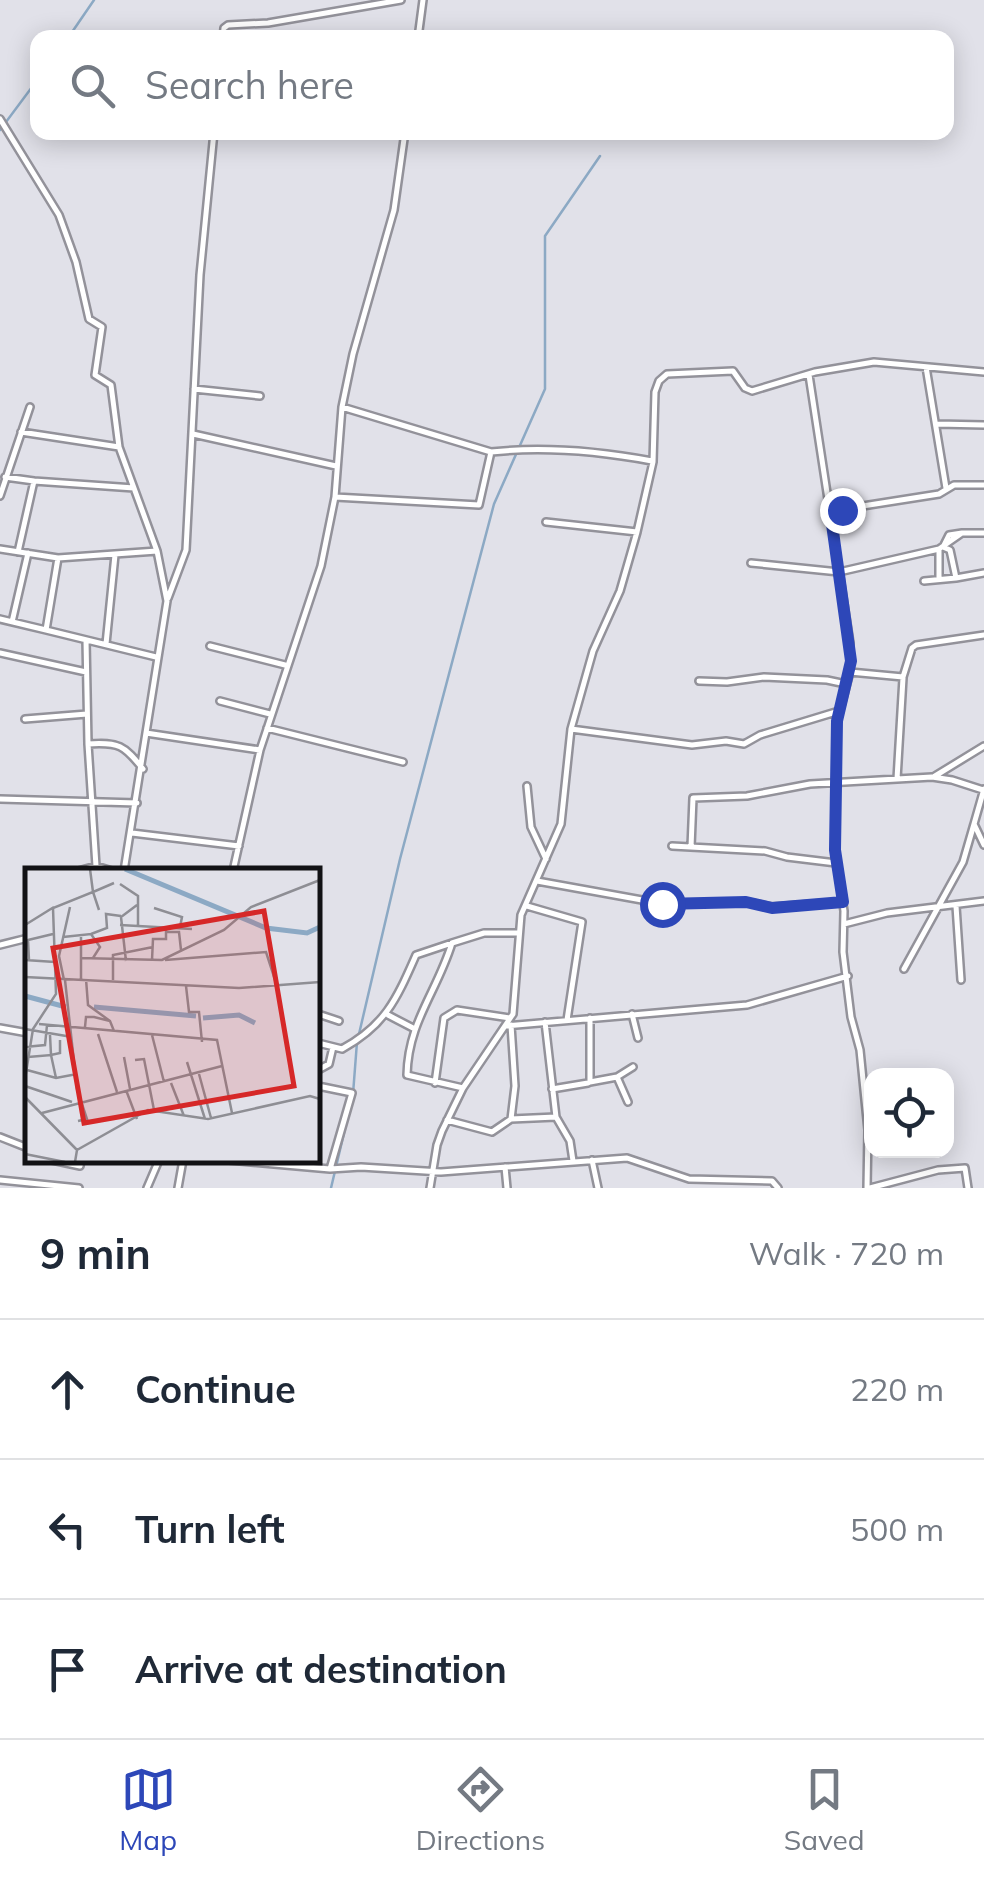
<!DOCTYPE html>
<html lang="en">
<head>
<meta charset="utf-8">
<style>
  :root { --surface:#fff; --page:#f6f6f7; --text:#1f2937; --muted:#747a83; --line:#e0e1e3; --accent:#2d47b8 }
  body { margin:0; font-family:Mulish,sans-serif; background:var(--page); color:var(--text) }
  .controls { position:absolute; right:30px; bottom:30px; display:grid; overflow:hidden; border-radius:20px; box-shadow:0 5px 25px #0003 }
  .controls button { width:90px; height:90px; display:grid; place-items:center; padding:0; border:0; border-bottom:2px solid var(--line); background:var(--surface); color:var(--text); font:50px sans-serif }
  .stop { position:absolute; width:30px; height:30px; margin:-22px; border:8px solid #2d47b8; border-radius:50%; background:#fff }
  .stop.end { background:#2d47b8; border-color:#fff; box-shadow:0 2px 10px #0008 }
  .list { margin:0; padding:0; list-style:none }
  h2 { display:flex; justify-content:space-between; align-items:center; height:130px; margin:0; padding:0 40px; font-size:42px }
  h2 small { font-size:32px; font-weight:400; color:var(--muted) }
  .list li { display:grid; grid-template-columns:65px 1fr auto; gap:30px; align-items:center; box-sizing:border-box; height:140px; padding:0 40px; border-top:2px solid var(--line) }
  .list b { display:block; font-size:38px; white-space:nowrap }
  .list em { font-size:32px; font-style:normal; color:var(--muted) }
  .icon { flex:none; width:55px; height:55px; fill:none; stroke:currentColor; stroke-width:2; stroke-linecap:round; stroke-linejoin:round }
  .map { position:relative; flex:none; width:984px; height:1188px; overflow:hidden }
  .search { position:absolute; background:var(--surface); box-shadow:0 5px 25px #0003; left:30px; right:30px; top:30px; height:110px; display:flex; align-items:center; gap:25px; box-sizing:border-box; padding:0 35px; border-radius:20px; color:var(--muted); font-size:38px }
  .sheet { height:550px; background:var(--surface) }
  nav { display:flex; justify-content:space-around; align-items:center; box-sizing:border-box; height:140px; border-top:2px solid var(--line); background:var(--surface); font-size:28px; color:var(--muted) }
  nav a { display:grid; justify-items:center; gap:5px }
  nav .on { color:var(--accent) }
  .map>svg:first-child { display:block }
</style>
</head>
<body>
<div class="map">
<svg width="984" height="1188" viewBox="0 0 984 1188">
  <rect width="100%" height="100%" fill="#e1e1e9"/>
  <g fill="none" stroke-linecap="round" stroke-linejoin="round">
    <path stroke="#8ca9c4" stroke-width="2.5" d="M68 38 94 0
      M0 130 38 79
      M359 1034 400 859 494 504 545 389V236L600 156
      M353 1094 357 1042
      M331 1188 348 1116"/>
    <defs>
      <path id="minor" d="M223 38 224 28 228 25 268 23 401 0
        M418 38 423 0
        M0 119 59 215 76 262 89 319 102 327 95 375 111 385 119 447 157 551 167 601 124 871
        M926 367 946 488
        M809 375 850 643V672L837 721 835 850 844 911 843 952 851 1017 860 1050 868 1130 867 1188
        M194 389 260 396
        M342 407 491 452
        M937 424 984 425
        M21 432 119 447
        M193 434 336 466
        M5 477 34 481
        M0 496 30 407
        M335 497 479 505 491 452C546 446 598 451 652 461
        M831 511 939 494 954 485H984
        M546 522 637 532
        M962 533 949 535 943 547 950 550 956 578 984 573
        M0 549 58 558 46 630 156 657
        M18 552 34 481 134 488
        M58 558 157 551
        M751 563 839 572 939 549 962 533H984
        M939 577V549
        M924 581 956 578
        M168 598 186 550 200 275 214 132
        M0 619 46 630
        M12 622 28 553
        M86 640 88 744 96 866 112 871
        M106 644 115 555
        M210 646 285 665
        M0 653 86 672
        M850 672 903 677 912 648 916 645 984 635
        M699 681 727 682 764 677 827 680 846 684
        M220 701 270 714
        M25 719 87 714
        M267 728 403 762
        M571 729 692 745 726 741 744 744 760 735 839 711
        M146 733 260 750
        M88 744C119 742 124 745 143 769
        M935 776 984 746
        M897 779 903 678
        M527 786 531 827 546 859
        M984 789 974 824 984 845
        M0 799 137 803
        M132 833 239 846
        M672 846 765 851 787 857 836 863
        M691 847 693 798 747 796 810 784 932 777 952 780 983 790
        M78 871 96 866
        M233 871 260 750 321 566 335 497 342 407 353 354 394 210 405 132
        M537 881 653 902
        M662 904 746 902 772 907 843 902
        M527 906 582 922 567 1020
        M956 906 961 980
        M844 924 887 913 984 901
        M0 945 28 938
        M904 969 963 862 974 824
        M318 1014 339 1021
        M632 1014 638 1038
        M388 1015 413 1028
        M590 1018V1082L617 1077 633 1067
        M545 1022 556 1117 570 1141 573 1161
        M511 1025 515 1086 511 1119 556 1117
        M506 1026 747 1005 848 976
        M0 1028 28 1033
        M318 1043 342 1049C386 1025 397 998 416 955L452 943
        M318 1070 329 1064 333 1047
        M617 1077 628 1102
        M435 1083 444 1018 457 1010 510 1018
        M318 1086 352 1093 330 1169
        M463 1088 407 1075C408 1022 437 992 452 943L484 933H518
        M552 1089 588 1083
        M447 1120 492 1132 511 1119
        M0 1137 28 1148
        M52 1160 80 1166 81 1160
        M229 1160 330 1169 361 1167 441 1172 627 1158 689 1179 772 1181 778 1188
        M592 1160 598 1188
        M505 1167 507 1188
        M0 1180 79 1188
        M147 1188 159 1160
        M178 1188 183 1160
        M430 1188 437 1145 442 1131 463 1088 513 1014 521 915 561 824 571 729 593 651 620 591 637 532 653 462 655 392 659 381 667 374 733 371 745 388 752 391 815 372 874 362 984 372
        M870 1188 938 1170 965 1168 968 1188"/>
    </defs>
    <use href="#minor" stroke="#93929a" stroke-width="10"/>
    <use href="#minor" stroke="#fff" stroke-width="5"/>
  </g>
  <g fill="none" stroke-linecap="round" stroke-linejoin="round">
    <path stroke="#2d47b8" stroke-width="12" d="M662 904 746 902 772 908 843 902 835 850 837 721 851 661 830 510H842"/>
  </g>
  <g transform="translate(25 868)">
    <rect width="295" height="295" fill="#e1e1e9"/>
    <path fill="none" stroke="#8ca9c4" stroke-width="5" d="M100 1 241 60 282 65 295 59M0 128 41 139M69 139 171 148M178 150 214 147 230 155"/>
    <path fill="none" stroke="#8e8e94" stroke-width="2.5" d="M95 16 113 28V57M129 40 157 49 155 59M74 42 68 24 89 15M0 57 29 39M95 57 167 61M141 64H154L156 82M66 66 82 60 81 46 96 48M38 69 66 66 75 79 68 90M55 90 137 92 199 62 226 39 295 12M0 92 30 94M4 92 3 72 28 66M127 92 128 71H141V58M140 92 241 84 252 118M101 93 96 49 112 37M0 109 214 120 295 114M56 111V67M61 111 63 137 85 153M39 112 34 88 45 39M40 112 52 221 62 251 53 253M88 112V87L128 79M161 118 164 144H174L177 174M14 156 192 172 207 245M60 159 61 149H69L85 153 89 163M0 161 47 169M73 166 92 224M25 167 26 187 35 185V172M127 167 139 214M0 179 20 177 22 157M3 189 26 187 31 210M99 189 105 221M110 192 119 191 129 242M162 194 180 251M2 202 31 210 52 206M174 206 186 250M0 211 8 161 31 126 28 40 68 24 65 1M146 215 159 248M0 218 47 234M101 222 112 251M0 229 52 282M17 245 197 198M0 286 40 294M50 294 52 282 123 242 183 251 285 228 295 231"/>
    <path fill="#d62828" fill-opacity="0.15" stroke="#d62828" stroke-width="5" d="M239 43 269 218 59 255 28 80Z"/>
    <rect width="295" height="295" fill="none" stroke="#121215" stroke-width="5"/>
  </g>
</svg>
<div class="controls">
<button><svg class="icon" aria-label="locate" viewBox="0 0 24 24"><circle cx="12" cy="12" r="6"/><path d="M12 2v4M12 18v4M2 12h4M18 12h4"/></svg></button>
</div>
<div class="stop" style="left:662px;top:904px"></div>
<div class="stop end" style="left:842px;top:510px"></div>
<div class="search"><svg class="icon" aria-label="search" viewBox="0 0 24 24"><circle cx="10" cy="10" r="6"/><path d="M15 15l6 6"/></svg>Search here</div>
</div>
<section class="sheet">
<h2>9 min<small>Walk · 720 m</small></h2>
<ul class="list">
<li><svg class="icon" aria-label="ahead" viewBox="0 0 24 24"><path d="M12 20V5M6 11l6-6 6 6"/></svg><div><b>Continue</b></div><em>220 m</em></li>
<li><svg class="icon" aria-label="left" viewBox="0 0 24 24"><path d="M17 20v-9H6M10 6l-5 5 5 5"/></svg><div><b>Turn left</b></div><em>500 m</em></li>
<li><svg class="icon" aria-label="arrive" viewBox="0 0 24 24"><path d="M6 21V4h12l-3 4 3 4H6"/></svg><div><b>Arrive at destination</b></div></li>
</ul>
</section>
<nav>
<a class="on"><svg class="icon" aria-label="map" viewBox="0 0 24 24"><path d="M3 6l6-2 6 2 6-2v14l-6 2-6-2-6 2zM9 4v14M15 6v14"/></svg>Map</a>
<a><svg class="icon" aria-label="directions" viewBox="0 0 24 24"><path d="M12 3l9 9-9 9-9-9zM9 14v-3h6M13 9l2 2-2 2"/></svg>Directions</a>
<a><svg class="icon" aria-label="saved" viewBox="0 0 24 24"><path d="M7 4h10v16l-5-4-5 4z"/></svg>Saved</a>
</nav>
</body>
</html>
